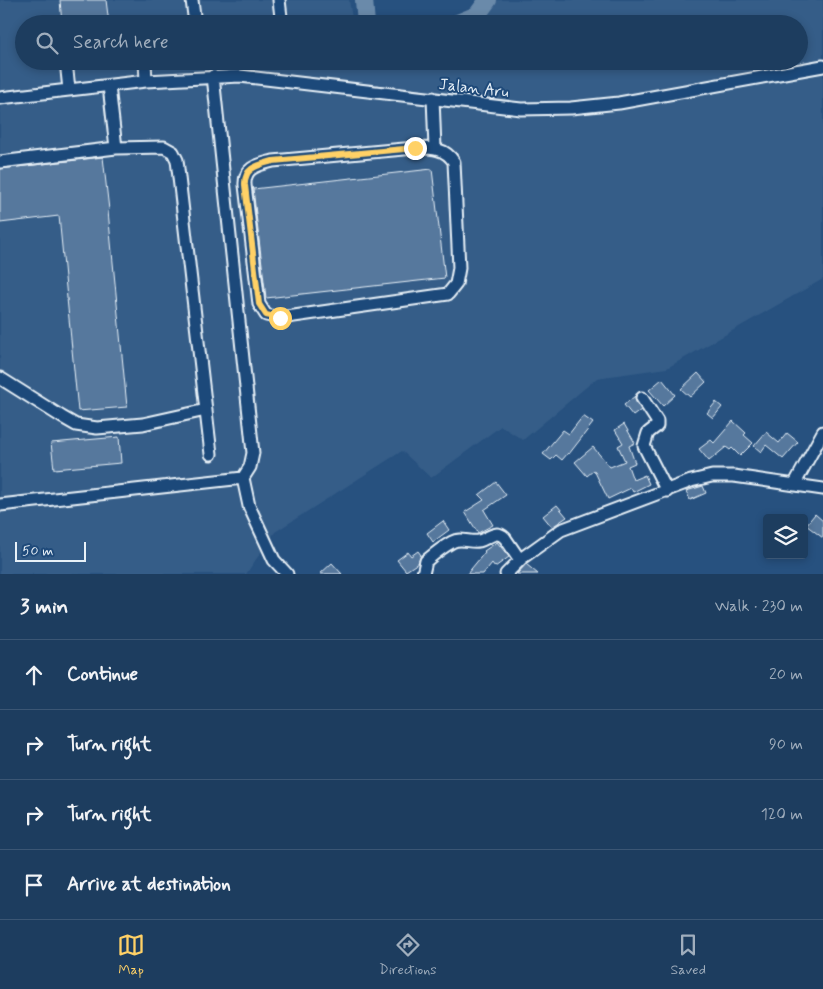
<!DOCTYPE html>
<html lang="en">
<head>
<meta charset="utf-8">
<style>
  :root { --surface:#1d3d5f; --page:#254465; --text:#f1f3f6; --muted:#a0aebd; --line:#3b5674; --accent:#ffd166 }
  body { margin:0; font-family:Mynerve,sans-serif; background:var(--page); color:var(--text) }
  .controls { position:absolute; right:15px; bottom:15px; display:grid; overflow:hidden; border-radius:5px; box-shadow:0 2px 8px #0003 }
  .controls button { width:45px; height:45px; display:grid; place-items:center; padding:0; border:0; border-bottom:1px solid var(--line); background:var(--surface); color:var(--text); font:25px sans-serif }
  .scale { position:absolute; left:15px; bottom:12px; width:71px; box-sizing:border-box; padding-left:5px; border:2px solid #e8f1f8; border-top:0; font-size:14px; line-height:18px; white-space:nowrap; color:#e8f1f8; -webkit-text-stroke:4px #1f4a7a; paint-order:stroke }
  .stop { position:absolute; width:15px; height:15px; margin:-11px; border:4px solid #ffd166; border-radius:50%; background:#fff }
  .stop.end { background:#ffd166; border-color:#fff; box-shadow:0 1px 5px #0008 }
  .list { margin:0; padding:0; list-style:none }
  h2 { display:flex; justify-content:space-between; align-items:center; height:65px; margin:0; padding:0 20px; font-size:21px }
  h2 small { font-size:16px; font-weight:400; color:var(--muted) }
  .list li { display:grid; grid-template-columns:32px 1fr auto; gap:15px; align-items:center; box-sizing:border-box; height:70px; padding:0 20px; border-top:1px solid var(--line) }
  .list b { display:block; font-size:19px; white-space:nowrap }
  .list em { font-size:16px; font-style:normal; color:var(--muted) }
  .icon { flex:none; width:28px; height:28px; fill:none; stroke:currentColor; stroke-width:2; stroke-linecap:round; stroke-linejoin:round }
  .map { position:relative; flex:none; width:823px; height:574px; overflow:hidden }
  .search { position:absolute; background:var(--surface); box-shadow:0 2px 8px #0003; left:15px; right:15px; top:15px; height:55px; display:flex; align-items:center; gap:12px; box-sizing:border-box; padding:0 18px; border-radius:28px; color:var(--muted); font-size:19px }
  .sheet { height:345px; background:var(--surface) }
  nav { display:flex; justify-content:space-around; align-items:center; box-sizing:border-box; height:70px; border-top:1px solid var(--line); background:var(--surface); font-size:14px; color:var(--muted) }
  nav a { display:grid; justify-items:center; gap:2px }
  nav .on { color:var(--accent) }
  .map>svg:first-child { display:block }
</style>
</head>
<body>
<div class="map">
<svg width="823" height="574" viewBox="0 0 823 574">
  <rect width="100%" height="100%" fill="#27517f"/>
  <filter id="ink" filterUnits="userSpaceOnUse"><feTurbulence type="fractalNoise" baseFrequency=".02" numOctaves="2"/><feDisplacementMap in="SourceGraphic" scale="10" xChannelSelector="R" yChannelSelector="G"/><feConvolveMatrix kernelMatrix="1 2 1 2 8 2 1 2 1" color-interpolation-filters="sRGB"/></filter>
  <g filter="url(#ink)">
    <path fill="#355d88" d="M0 0H349L353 24H24V61H799V24H476L497 0H823V279L667 368 597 378 523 440 501 426 431 478 402 451 275 532 246 574H0Z"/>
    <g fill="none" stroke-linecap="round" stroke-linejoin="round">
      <path stroke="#6b8aaa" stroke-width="18" d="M364 0 366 24
        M455 24 477 15 488 0"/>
    </g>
    <path fill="#57789d" stroke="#e8f1f8" d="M60 0H106L109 24H62Z
      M103 157 109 210 108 211 127 407 78 411 59 216 0 223V169Z
      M432 169 445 278 266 298 253 189Z
      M698 373 706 382 690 397 681 389Z
      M662 379 675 395 663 406 649 390Z
      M635 396 636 402 641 410 633 416 624 405Z
      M716 402 722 407 713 418 707 413Z
      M583 416 593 423 569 454 568 453 562 460 556 455 551 460 543 454 563 430 569 434Z
      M733 421 746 433 744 435 753 443 740 456 732 448 730 450 726 447 709 461 699 449 711 440 714 443Z
      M624 424 635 443 629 446 635 463 628 466 633 480 645 475 649 484 633 492 631 488 608 499 594 470 587 476 575 462 593 447 610 467 625 461 618 446 623 443 615 430Z
      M766 432 779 443 787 433 798 442 783 459 766 445 761 452 754 446Z
      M119 437 121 463 54 469 51 443Z
      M496 482 506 495 484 510 493 525 478 533 465 512 484 500 479 495Z
      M703 486 706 493 690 500 686 491Z
      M557 505 567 517 552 527 543 516Z
      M815 514 823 521V538L806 525Z
      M443 521 449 530 433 542 427 533Z
      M497 542 509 557 495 567 492 563 483 574H467L485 552 484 551Z
      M418 551 421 555 418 563 406 571 397 560 408 552 411 556Z
      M332 563 342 574H320Z
      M526 564 538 574H517Z"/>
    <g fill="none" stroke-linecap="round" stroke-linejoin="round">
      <defs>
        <path id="minor" d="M192 0 195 24
          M277 24 281 17 279 0
          M66 61 69 90
          M145 61 146 81
          M109 86 116 148
          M0 98 146 81 240 76 521 109 571 108 619 103 823 66
          M433 98 435 148
          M415 148C430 148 445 147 454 162L459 268 456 284 448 294 280 318 266 315 259 304 245 185C244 167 258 165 273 161Z
          M0 162 116 148 164 147 173 152 177 160 211 454
          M0 378 62 417 76 425 97 428 143 424 206 410
          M642 398 657 421V426L648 433 644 446 667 491
          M243 478 249 506 274 560 287 574
          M794 485 823 432
          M0 505 243 478 250 467 253 453 213 76
          M423 574 426 561C434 554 443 547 452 542 461 537 470 543 479 541 489 538 496 529 505 538L520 560
          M506 574 522 558 561 530 691 481 712 476H734L823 489"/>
      </defs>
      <use href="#minor" stroke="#e8f1f8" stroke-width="15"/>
      <use href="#minor" stroke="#1f4a7a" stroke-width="11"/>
    </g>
  </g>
  <g fill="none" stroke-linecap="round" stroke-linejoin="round" filter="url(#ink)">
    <path stroke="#ffd166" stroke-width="6" d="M280 318 266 315 259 304 245 185C244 167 259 165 273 161L415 148"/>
  </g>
  <g text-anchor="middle" stroke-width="4" stroke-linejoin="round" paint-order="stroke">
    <g font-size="16" fill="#e8f1f8" stroke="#1f4a7a">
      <text transform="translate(474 87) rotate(7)" y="6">Jalan Aru</text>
    </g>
  </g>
</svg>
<div class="controls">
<button><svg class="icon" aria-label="layers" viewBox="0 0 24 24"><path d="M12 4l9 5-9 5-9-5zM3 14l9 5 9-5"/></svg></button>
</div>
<div class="scale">50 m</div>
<div class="stop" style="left:280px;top:318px"></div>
<div class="stop end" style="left:415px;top:148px"></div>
<div class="search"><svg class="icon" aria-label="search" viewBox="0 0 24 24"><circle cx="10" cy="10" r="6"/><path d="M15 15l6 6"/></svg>Search here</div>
</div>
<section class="sheet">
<h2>3 min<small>Walk · 230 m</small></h2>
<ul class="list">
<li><svg class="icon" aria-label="ahead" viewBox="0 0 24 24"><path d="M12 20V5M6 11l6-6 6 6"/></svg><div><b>Continue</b></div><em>20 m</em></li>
<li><svg class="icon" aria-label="right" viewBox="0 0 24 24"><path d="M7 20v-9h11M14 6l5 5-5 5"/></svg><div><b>Turn right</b></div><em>90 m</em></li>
<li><svg class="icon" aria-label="right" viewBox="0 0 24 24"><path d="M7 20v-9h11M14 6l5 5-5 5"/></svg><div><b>Turn right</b></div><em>120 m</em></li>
<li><svg class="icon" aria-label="arrive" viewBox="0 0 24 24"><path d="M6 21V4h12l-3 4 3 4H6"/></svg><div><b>Arrive at destination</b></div></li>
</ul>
</section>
<nav>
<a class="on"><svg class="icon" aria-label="map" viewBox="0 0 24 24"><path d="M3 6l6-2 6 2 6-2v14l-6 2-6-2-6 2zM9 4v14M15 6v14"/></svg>Map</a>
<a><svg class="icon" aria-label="directions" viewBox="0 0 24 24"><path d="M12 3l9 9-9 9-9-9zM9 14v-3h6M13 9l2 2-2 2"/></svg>Directions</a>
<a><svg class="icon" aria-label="saved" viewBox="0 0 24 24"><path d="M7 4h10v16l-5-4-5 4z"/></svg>Saved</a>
</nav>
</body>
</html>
